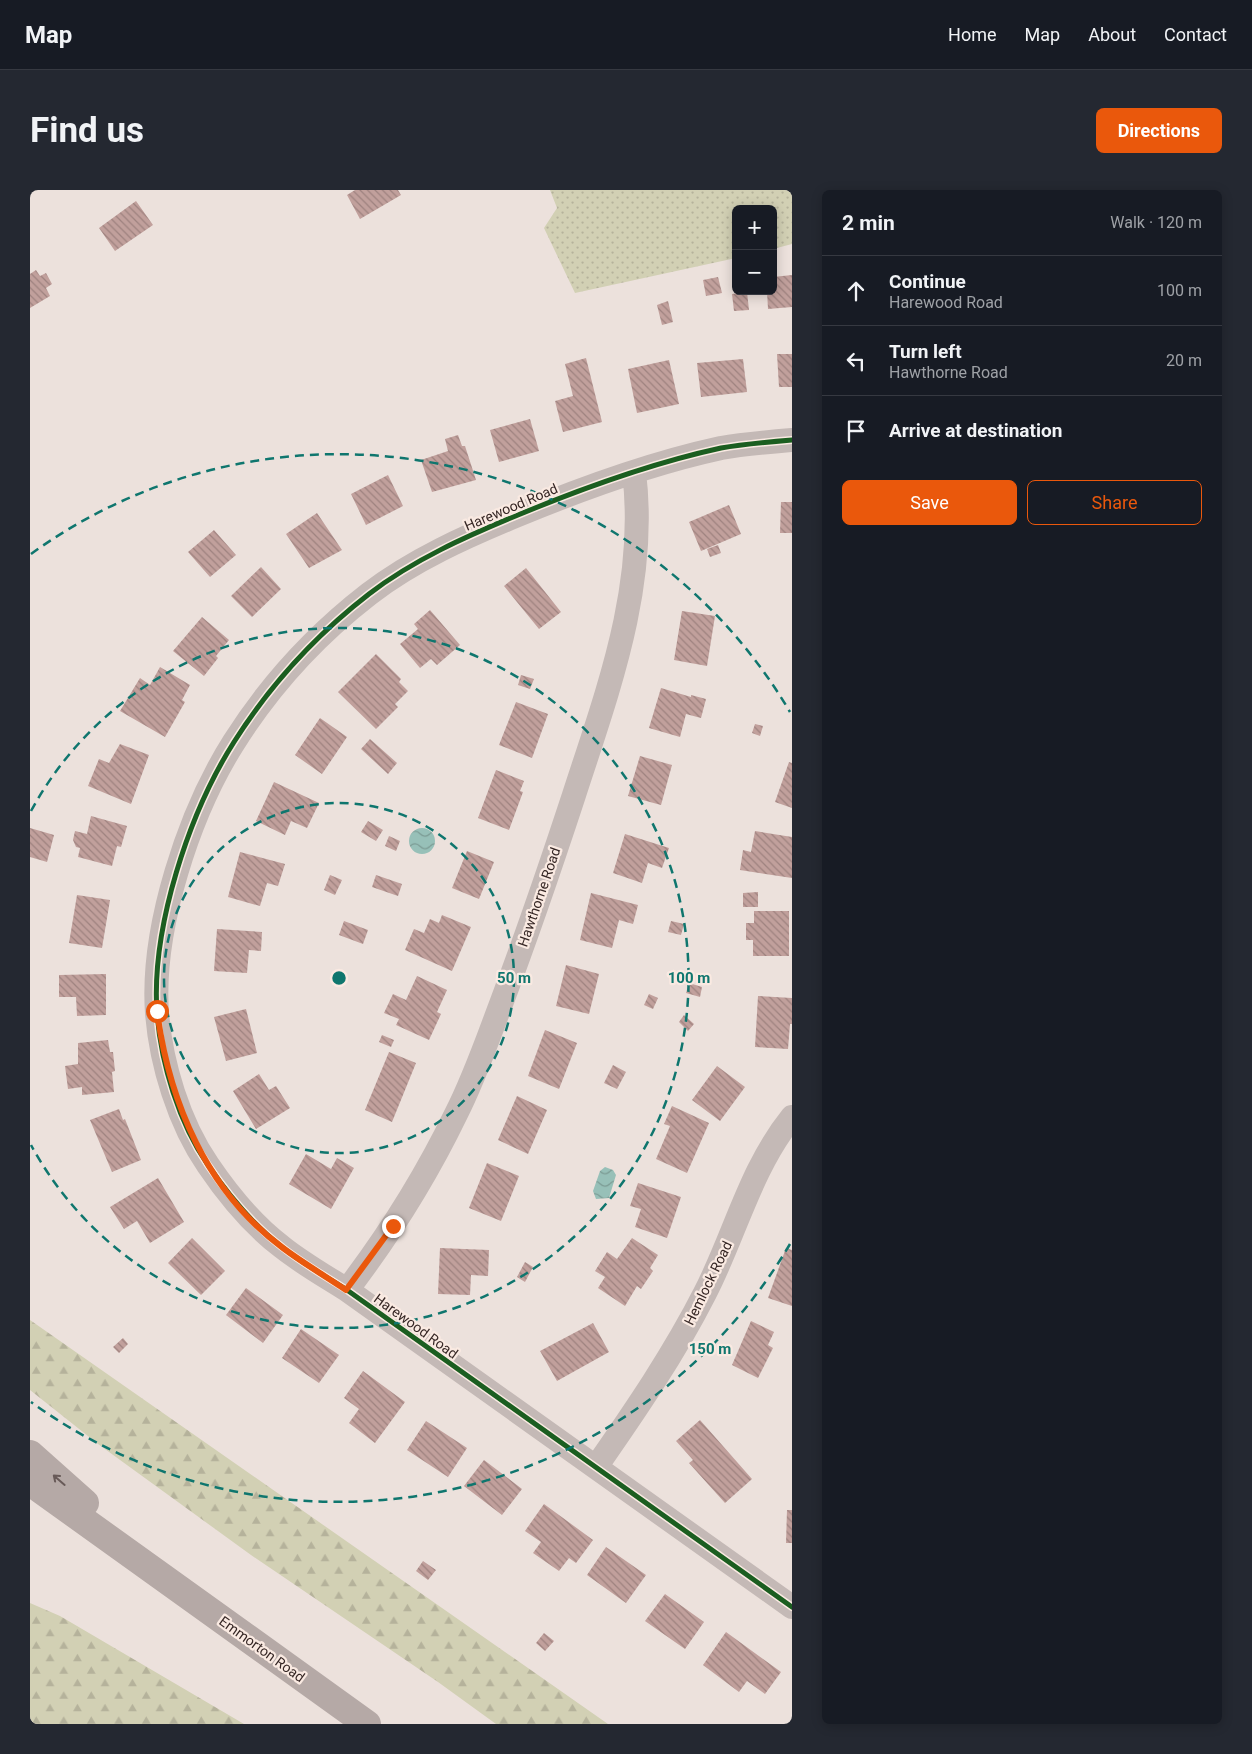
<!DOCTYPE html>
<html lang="en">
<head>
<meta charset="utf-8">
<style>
  :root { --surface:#171b24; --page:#242831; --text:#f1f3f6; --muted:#9ea1a6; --line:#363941; --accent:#ea580c }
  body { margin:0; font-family:Roboto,sans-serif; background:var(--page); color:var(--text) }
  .controls { position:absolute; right:15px; top:15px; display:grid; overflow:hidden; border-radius:8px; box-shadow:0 2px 12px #0003 }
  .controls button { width:45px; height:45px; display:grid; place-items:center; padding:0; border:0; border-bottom:1px solid var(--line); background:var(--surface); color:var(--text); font:25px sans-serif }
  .stop { position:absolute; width:15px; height:15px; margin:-11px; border:4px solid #ea580c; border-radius:50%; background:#fff }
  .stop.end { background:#ea580c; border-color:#fff; box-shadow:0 1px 5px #0008 }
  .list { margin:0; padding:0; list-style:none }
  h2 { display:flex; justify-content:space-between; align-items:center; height:65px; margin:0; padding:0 20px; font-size:21px }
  h2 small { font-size:16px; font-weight:400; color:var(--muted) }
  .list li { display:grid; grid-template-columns:32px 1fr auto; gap:15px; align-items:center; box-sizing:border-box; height:70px; padding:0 20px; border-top:1px solid var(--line) }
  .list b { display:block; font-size:19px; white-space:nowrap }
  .list p { margin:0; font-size:16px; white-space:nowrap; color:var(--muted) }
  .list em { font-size:16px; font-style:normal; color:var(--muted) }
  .actions { display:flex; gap:10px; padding:15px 20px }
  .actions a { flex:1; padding:11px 0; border:1px solid var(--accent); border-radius:8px; text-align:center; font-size:18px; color:var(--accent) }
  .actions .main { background:var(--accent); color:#fff }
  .icon { flex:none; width:28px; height:28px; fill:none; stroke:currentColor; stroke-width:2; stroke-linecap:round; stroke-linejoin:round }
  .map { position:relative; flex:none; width:762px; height:1534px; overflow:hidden; border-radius:8px }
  header { display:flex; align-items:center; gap:30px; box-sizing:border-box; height:70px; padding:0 25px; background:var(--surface); border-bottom:1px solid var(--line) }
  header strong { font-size:24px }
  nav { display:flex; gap:28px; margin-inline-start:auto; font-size:18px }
  .intro { display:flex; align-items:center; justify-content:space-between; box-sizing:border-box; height:120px; padding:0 30px }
  h1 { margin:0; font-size:35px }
  .button { padding:12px 22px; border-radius:8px; background:var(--accent); color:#fff; font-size:18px; font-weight:700 }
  main { display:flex; gap:30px; padding:0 30px }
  aside { flex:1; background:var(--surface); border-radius:8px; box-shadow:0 2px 12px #0003 }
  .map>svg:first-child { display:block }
</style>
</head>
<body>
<header>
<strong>Map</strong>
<nav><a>Home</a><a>Map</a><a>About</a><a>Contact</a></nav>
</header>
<div class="intro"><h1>Find us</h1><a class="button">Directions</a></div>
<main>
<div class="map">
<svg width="762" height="1534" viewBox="0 0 762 1534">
  <defs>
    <pattern id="grass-dots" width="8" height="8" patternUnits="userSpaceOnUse" patternTransform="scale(1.25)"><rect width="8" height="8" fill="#d2d0b4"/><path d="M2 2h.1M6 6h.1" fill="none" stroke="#b5b29b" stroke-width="1.8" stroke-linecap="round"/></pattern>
    <pattern id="forest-firs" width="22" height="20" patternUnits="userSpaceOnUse" patternTransform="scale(1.25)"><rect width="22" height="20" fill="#d2d0b4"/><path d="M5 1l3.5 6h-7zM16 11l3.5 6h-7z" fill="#b5b29b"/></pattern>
    <pattern id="water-waves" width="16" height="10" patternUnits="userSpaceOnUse" patternTransform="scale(1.25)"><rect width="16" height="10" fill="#97c0b8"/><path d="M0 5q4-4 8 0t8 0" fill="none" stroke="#7c9c95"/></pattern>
    <pattern id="building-back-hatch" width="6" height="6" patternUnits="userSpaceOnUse" patternTransform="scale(1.25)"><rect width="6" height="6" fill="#c1a09c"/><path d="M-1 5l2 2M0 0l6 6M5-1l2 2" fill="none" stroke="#9e827f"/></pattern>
  </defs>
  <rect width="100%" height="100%" fill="#ece1dc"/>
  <path fill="url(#grass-dots)" d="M520 0H762V54L743 59V19H706V68L545 103 514 38 527 18Z"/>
  <path fill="url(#forest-firs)" d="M0 1130 578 1534H466L408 1492 221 1365 68 1254 0 1200Z
    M0 1413 30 1426 214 1534H0Z"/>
  <path fill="url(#water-waves)" d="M379 651a13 13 0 1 1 26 0a13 13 0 1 1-26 0Z
    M575 977 583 980 586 985 579 1008 566 1009 563 1001 570 981Z"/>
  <path fill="url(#building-back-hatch)" d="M325 0H368L371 5 330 29 317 5Z
    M106 11 123 35 85 61 69 38Z
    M6 80 10 86 16 83 22 94 16 98 20 106 0 118V84Z
    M762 85V117L738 119 737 101H743V87Z
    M688 87 692 103 676 106 673 90Z
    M717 102 719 120 704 121 702 104Z
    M638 111 643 132 632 135 627 115Z
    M747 164H762V197H749Z
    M556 168 572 232 533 242 525 211 543 206 535 174Z
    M713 169 717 202 671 207 667 173Z
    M639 170 649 214 607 223 598 179Z
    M500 229 509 261 469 272 460 240Z
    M428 245 432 256H435L446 290 402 302 391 270 418 261 415 249Z
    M358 285 373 316 336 335 321 304Z
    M751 312H762V343H750Z
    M699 315 711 344 671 361 659 332Z
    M287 323 312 360 279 378 256 344Z
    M184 340 206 365 180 387 158 362Z
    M688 355 691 363 680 367 677 359Z
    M231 377 251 399 222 427 201 406Z
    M496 378 531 422 509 439 474 396Z
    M400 420 430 455 407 475 401 469 390 478 370 454 388 439 384 434Z
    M652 421 685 426 677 476 644 470Z
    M172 427 199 450 186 466 188 468 174 486 143 461Z
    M346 464 371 489 369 492 378 501 365 514 368 517 346 539 308 502Z
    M130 477 160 495 152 510 155 512 135 547 90 521 110 488 120 495Z
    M491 485 504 489 500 499 488 495Z
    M631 498 661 507V505L676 509 671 528 656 524 650 547 619 538Z
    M486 512 518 524 502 568 469 555Z
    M290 528 317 547 292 584 265 565Z
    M725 534 733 536 730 546 722 543Z
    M340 549 367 573 358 584 331 559Z
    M90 554 119 565 101 614 58 596 69 569 79 573Z
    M610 566 642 575 631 615 598 606Z
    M759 572 762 573V618L745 612Z
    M466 580 494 591 490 601 493 602 479 640 448 628Z
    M244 592 289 613 277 638 261 631 255 645 226 631Z
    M61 626 97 636 91 657 87 656 82 676 48 667 50 658 46 657 43 650 45 641 57 644Z
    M338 631 353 640 346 651 331 642Z
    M0 638 24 645 17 672 0 667Z
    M725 641 762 647V688L710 680 713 660 721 662Z
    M595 644 639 658 632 678 618 673 612 693 583 683Z
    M359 646 370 651 366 661 355 656Z
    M437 661 464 672 449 709 422 698Z
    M210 662 255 674 248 696 237 693 230 716 198 707Z
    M300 685 312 690 305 705 294 700Z
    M346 685 372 694 368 706 342 697Z
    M728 702V717H713V703Z
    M561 703 608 715 603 734 589 730 582 758 550 750Z
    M47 705 80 710 72 758 39 753Z
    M724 721H759V766H723V750H716V733H724Z
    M412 725 441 737 422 781 375 760 384 739 394 743 400 729 409 733Z
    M314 731 338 740 333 754 309 745Z
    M641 731 654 734 651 745 638 742Z
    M187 739 232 742 231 761 219 760 217 783 184 781Z
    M536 775 569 784 559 824 526 816Z
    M76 784V825L47 826 46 807H29V785Z
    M387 786 417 800 407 822 411 824 399 850 366 835 369 829 354 823 363 804 376 810Z
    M659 793 672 797 670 807 656 803Z
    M619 804 628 808 623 819 614 815Z
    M728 806 762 808V834H760L758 859 725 857Z
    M216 819 227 863 196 871 184 827Z
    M654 825 664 834 658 841 649 832Z
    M515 840 547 853 529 899 498 886Z
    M352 845 364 850 361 857 349 852Z
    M78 850 80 862H83L85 881 82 882 84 902 52 905V897L38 899 35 876 48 874V853Z
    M359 862 386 873 362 932 335 920Z
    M583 875 596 882 587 899 574 893Z
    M687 876 715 897 690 931 662 910Z
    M229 884 239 900 246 896 260 918 226 939 203 901Z
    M487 906 517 920 498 964 468 950Z
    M642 916 679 933 657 983 626 969 640 936 634 934Z
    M89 919 93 930 95 929 111 970 82 982 60 930Z
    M276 964 301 979 307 968 324 978 301 1019 259 994Z
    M457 973 489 986 471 1031 439 1018Z
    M128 988 154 1032 120 1053 107 1031 94 1039 80 1017Z
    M608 993 651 1007 637 1048 605 1037 611 1019 600 1016Z
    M162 1048 195 1081 171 1105 138 1073Z
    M602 1048 628 1065 620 1078 623 1081 611 1099 607 1096 595 1116 568 1098 575 1087 565 1081 577 1062 587 1069Z
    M410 1058 459 1060 458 1086 441 1085 440 1105 408 1104Z
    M756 1058 762 1060V1116L738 1108Z
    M495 1072 503 1077 495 1092 487 1087Z
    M216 1098 253 1125 233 1153 196 1125Z
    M721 1131 744 1142 738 1155 743 1158 728 1188 702 1175Z
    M563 1133 579 1162 527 1191 510 1161Z
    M271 1139 309 1165 289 1193 252 1168Z
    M93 1148 98 1154 89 1163 83 1157Z
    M333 1181 375 1212 345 1253 319 1233 329 1219 314 1208Z
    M670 1230 722 1289 695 1313 659 1273 663 1270 646 1251Z
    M396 1231 437 1258 418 1287 377 1260Z
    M454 1270 492 1299 472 1325 434 1296Z
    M514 1314 563 1350 546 1373 539 1368 529 1381 503 1363 511 1352 495 1341Z
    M757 1320H762V1353H756Z
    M576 1357 616 1385 596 1413 557 1385Z
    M393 1371 406 1380 398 1390 386 1381Z
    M635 1404 674 1432 655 1459 615 1431Z
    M696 1442 751 1482 735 1504 717 1491 709 1502 673 1475Z
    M514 1443 524 1451 515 1461 506 1453Z"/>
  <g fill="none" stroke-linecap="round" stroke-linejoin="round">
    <path stroke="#c4b9b6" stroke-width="24" d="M762 250C738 252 714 254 691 258 622 273 553 298 488 325 437 346 383 370 339 404 286 445 240 495 204 552 159 623 121 738 127 823 131 874 149 933 178 975 199 1006 223 1035 252 1057 272 1073 295 1086 317 1100L762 1417
      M317 1100C359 1045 396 986 426 924 444 889 457 851 471 814 497 745 521 675 544 605 578 500 618 395 604 282
      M566 1277C605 1221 644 1164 675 1103 705 1045 720 979 762 927"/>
    <path stroke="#b5a9a6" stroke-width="28" d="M0 1264 55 1313
      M0 1292 337 1534"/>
    <defs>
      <path id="cycleway" d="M762 250C738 252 714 254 691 258 622 273 553 298 488 325 437 346 383 370 339 404 286 445 240 495 204 552 159 623 121 738 127 823 131 874 149 933 178 975 199 1006 223 1035 252 1057 272 1073 295 1086 317 1100L762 1417"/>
    </defs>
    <use href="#cycleway" stroke="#faeae2" stroke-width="8"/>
    <use href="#cycleway" stroke="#1b5e20" stroke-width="5"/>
  </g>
  <defs><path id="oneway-shaft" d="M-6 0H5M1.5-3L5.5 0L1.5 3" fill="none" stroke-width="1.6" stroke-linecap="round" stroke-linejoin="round" transform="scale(1.25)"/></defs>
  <use stroke="#685a58" href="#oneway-shaft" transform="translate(29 1290) rotate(-139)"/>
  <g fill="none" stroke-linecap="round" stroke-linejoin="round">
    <path stroke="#ea580c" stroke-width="6" d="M127 821C139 912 177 1002 253 1058 273 1073 295 1086 316 1100L363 1036"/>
  </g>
  <g fill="none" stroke="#0f766e" stroke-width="2.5" stroke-dasharray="9 6">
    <circle cx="309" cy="788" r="175"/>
    <path d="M1 621A350 350 0 1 1 1 955"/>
    <path d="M760 1054A524 524 0 0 1 1 1212M1 364A524 524 0 0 1 760 522"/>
  </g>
  <g text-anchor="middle" stroke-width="4.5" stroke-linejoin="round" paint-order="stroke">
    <g font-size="14" fill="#352624" stroke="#faeae2">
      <text transform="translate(481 317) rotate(-23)" y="5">Harewood Road</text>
      <text transform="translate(509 707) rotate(-71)" y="5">Hawthorne Road</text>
      <text transform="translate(678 1093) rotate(-64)" y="5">Hemlock Road</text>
      <text transform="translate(386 1136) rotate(36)" y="5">Harewood Road</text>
      <text transform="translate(232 1459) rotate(36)" y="5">Emmorton Road</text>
    </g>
  </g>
  <circle cx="309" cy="788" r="8" fill="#0f766e" stroke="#faeae2" stroke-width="2.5"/>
  <g font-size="15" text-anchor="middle" font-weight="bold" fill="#0f766e" stroke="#faeae2" stroke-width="4.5" stroke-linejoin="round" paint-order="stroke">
    <text x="484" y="793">50 m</text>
    <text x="659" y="793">100 m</text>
    <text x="680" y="1164">150 m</text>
  </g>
</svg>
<div class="controls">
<button>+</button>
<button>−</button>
</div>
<div class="stop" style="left:127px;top:821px"></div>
<div class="stop end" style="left:363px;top:1036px"></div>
</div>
<aside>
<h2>2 min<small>Walk · 120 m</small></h2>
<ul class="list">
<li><svg class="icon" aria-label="ahead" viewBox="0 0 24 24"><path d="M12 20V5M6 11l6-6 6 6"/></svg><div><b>Continue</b><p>Harewood Road</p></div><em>100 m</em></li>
<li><svg class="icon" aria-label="left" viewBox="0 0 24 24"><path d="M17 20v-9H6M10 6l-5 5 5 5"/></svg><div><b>Turn left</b><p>Hawthorne Road</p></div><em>20 m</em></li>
<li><svg class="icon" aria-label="arrive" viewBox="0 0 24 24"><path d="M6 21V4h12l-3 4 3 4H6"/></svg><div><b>Arrive at destination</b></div></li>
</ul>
<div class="actions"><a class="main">Save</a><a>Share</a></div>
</aside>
</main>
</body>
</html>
